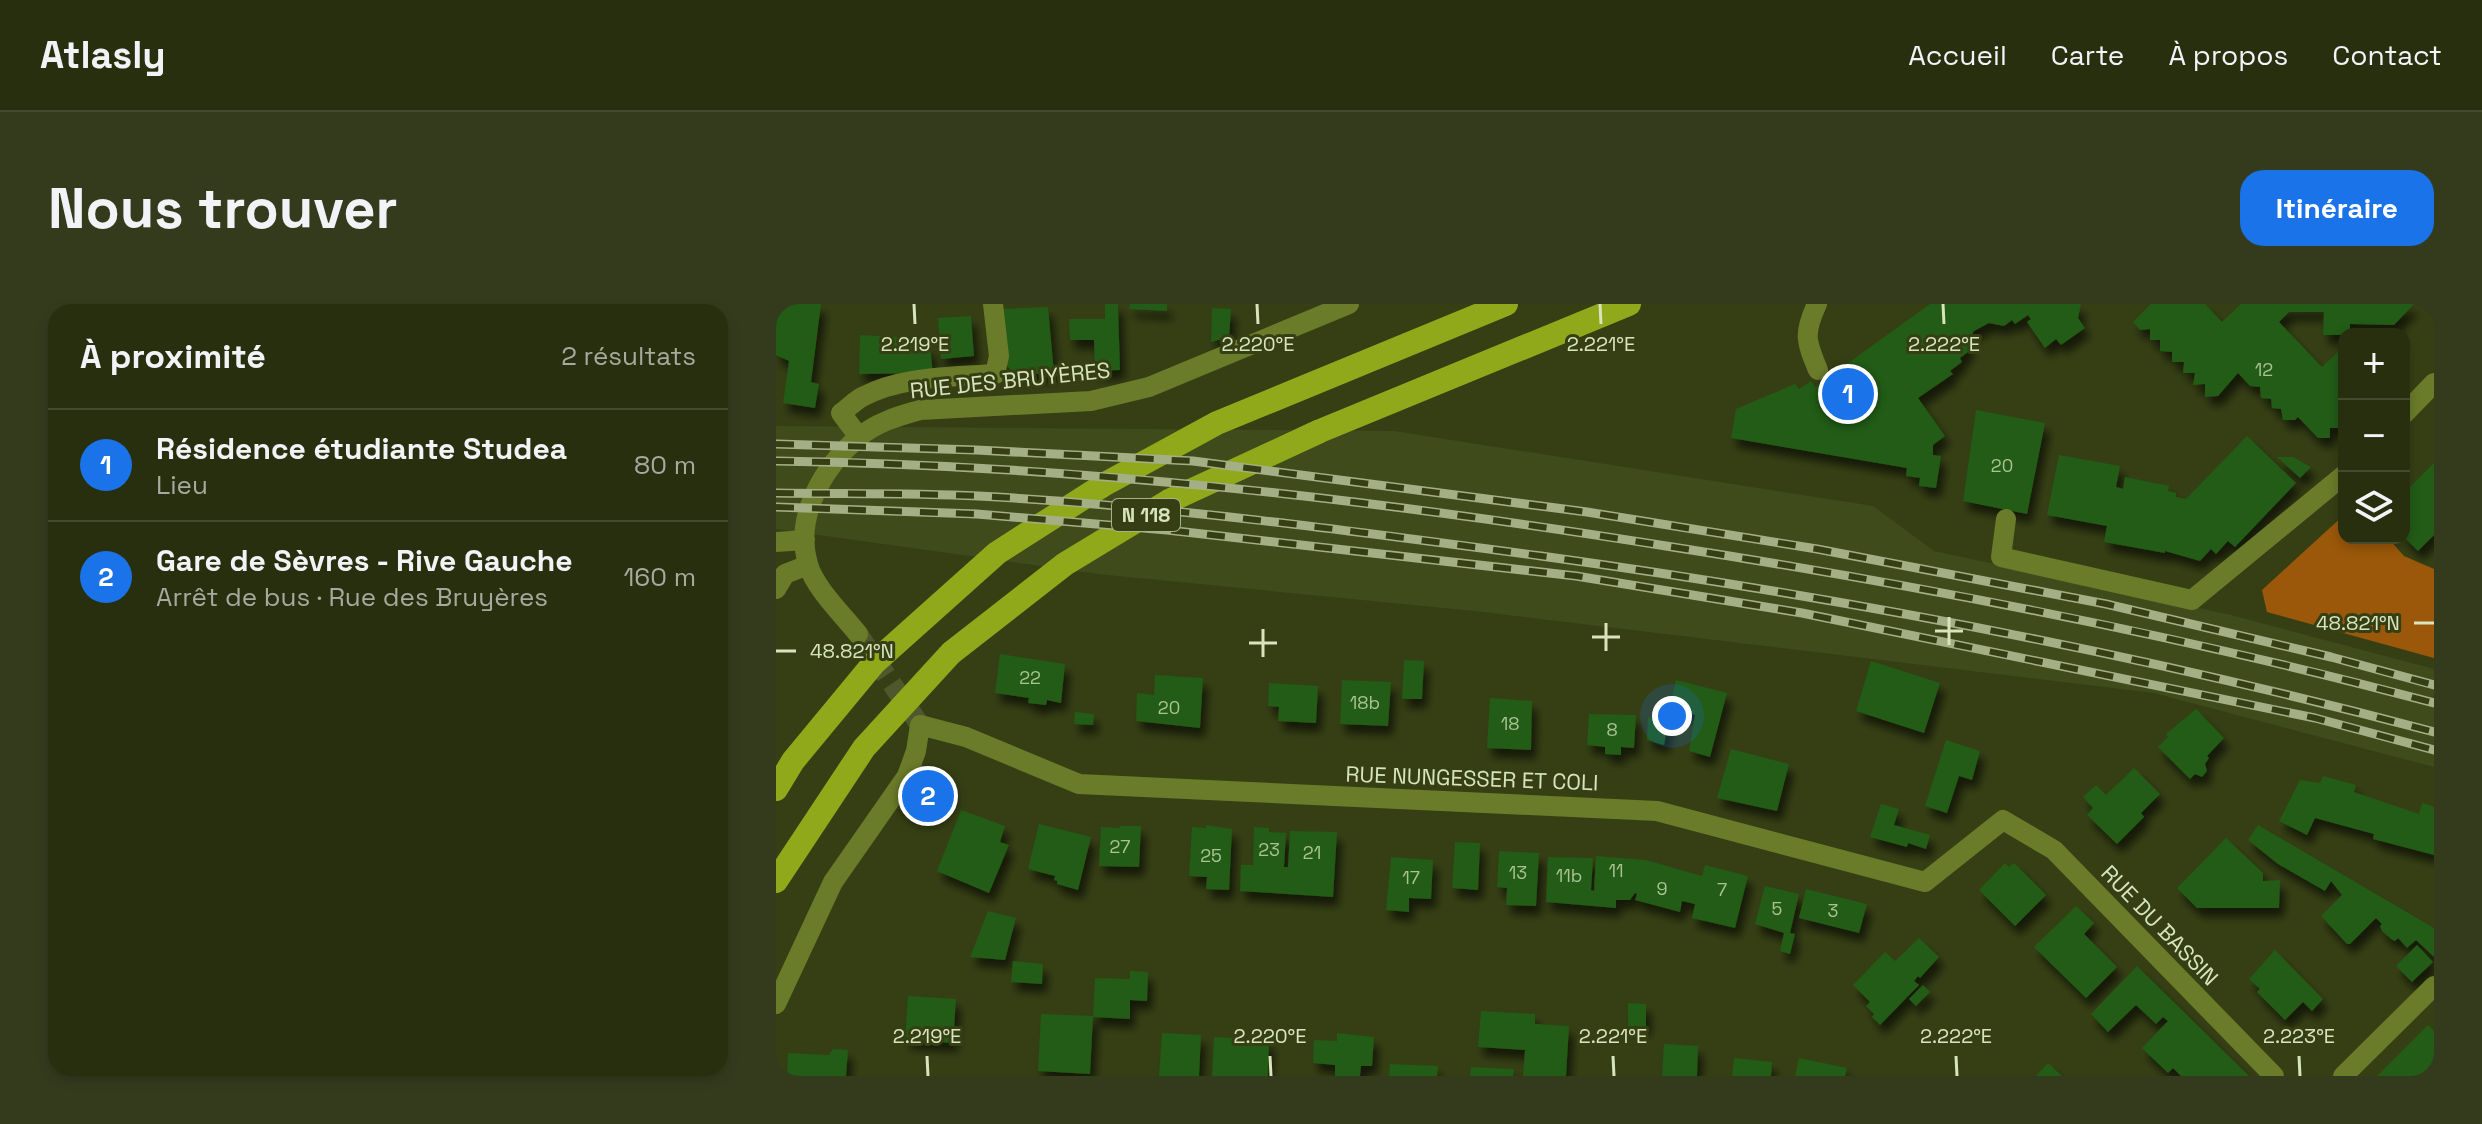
<!DOCTYPE html>
<html lang="fr">
<head>
<meta charset="utf-8">
<style>
  :root { --surface:#282f0f; --page:#343b1d; --text:#f1f3f6; --muted:#a5a99e; --line:#444a2f; --accent:#1a73e8 }
  body { margin:0; font-family:"Space Grotesk",sans-serif; background:var(--page); color:var(--text) }
  .controls { position:absolute; right:24px; top:24px; display:grid; overflow:hidden; border-radius:16px; box-shadow:0 4px 12px #0003 }
  .controls button { width:72px; height:72px; display:grid; place-items:center; padding:0; border:0; border-bottom:2px solid var(--line); background:var(--surface); color:var(--text); font:40px sans-serif }
  .you { position:absolute; left:896px; top:412px; width:28px; height:28px; margin:-20px; border:6px solid #fff; border-radius:50%; background:#1a73e8; box-shadow:0 0 0 12px #1a73e833 }
  .badge { display:grid; place-items:center; width:52px; height:52px; border-radius:50%; background:var(--accent); color:#fff; font-size:26px; font-weight:700 }
  .pin { position:absolute; translate:-50% -50%; border:4px solid #fff; box-shadow:0 2px 8px #0006 }
  .list { margin:0; padding:0; list-style:none }
  h2 { display:flex; justify-content:space-between; align-items:center; height:104px; margin:0; padding:0 32px; font-size:34px }
  h2 small { font-size:26px; font-weight:400; color:var(--muted) }
  .list li { display:grid; grid-template-columns:52px 1fr auto; gap:24px; align-items:center; box-sizing:border-box; height:112px; padding:0 32px; border-top:2px solid var(--line) }
  .list b { display:block; font-size:30px; white-space:nowrap }
  .list p { margin:0; font-size:26px; white-space:nowrap; color:var(--muted) }
  .list em { font-size:26px; font-style:normal; color:var(--muted) }
  .icon { flex:none; width:44px; height:44px; fill:none; stroke:currentColor; stroke-width:2; stroke-linecap:round; stroke-linejoin:round }
  .map { position:relative; flex:none; width:1658px; height:772px; overflow:hidden; border-radius:24px }
  header { display:flex; align-items:center; gap:48px; box-sizing:border-box; height:112px; padding:0 40px; background:var(--surface); border-bottom:2px solid var(--line) }
  header strong { font-size:38px }
  nav { display:flex; gap:44px; margin-inline-start:auto; font-size:28px }
  .intro { display:flex; align-items:center; justify-content:space-between; box-sizing:border-box; height:192px; padding:0 48px }
  h1 { margin:0; font-size:56px }
  .button { padding:20px 36px; border-radius:24px; background:var(--accent); color:#fff; font-size:28px; font-weight:700 }
  main { display:flex; gap:48px; padding:0 48px }
  aside { flex:1; background:var(--surface); border-radius:24px; box-shadow:0 4px 12px #0003 }
  .map>svg:first-child { display:block }
</style>
</head>
<body>
<header>
<strong>Atlasly</strong>
<nav><a>Accueil</a><a>Carte</a><a>À propos</a><a>Contact</a></nav>
</header>
<div class="intro"><h1>Nous trouver</h1><a class="button">Itinéraire</a></div>
<main>
<aside>
<h2>À proximité<small>2 résultats</small></h2>
<ul class="list">
<li><span class="badge">1</span><div><b>Résidence étudiante Studea</b><p>Lieu</p></div><em>80 m</em></li>
<li><span class="badge">2</span><div><b>Gare de Sèvres - Rive Gauche</b><p>Arrêt de bus · Rue des Bruyères</p></div><em>160 m</em></li>
</ul>
</aside>
<div class="map">
<svg width="1658" height="772" viewBox="0 0 1658 772">
  <defs>
    <filter id="shadow"><feDropShadow dx="5" dy="9" stdDeviation="4" flood-color="#0009"/></filter>
  </defs>
  <rect width="100%" height="100%" fill="#363f14"/>
  <path fill="#404b1b" d="M0 122 618 127 1097 202 1158 247 1455 311 1658 365V463L1378 389 699 307 322 270 0 225Z"/>
  <path fill="#9c580a" d="M1568 211V234H1612L1628 252 1658 265V354L1491 308 1486 286Z"/>
  <path fill="#215c15" filter="url(#shadow)" d="M13 0H45L35 78 43 80 39 104 7 99 13 57 0 51V3Z
    M329 0H342V3L344 66 319 67 318 36H294L293 15H329Z
    M354 0H391V7L353 5Z
    M1154 0H1305L1302 14 1309 24 1285 41 1280 35 1269 44 1251 18 1255 15 1252 11 1239 20 1236 16 1228 22 1213 19 1198 27 1192 37V48L1184 54 1186 58 1174 67 1177 70 1142 94 1169 132 1157 141V151L1165 152 1160 184 1143 182 1144 174 1130 172 1131 164 955 134 960 105 1019 80 1023 85 1035 77 1039 83Z
    M1375 0H1429L1446 18 1465 0H1638L1618 21 1574 20V30L1568 31H1547L1548 8H1513L1503 18 1546 63 1568 42V112H1565V124H1554V134H1542L1522 113 1519 116H1507L1505 105 1496 104 1495 95 1485 94 1484 83 1474 82 1462 69 1442 92 1429 93V80L1417 81 1419 69H1407L1408 58H1396V48L1384 47V36H1374V25L1364 26 1357 18Z
    M272 3 278 69 240 71 230 61 225 5Z
    M436 4 455 5 453 33 435 38Z
    M195 12 198 52 165 55 162 14Z
    M84 31 124 33V42L154 43 157 69 83 70Z
    M1200 106 1269 119 1251 210 1187 197Z
    M1471 132 1520 179 1459 243 1452 237 1440 250 1435 245 1424 257 1389 247V249L1328 238 1331 222 1271 211 1283 151 1344 162 1340 183 1347 185 1349 173 1393 182 1392 187 1400 189V193L1410 195Z
    M1501 153H1517L1535 163 1524 174Z
    M1658 159V231L1642 247 1628 233V189Z
    M224 350 289 360 285 399 271 396 270 401 252 399 253 394 219 389Z
    M628 356 648 357 646 395H626Z
    M1095 357 1164 379 1148 429 1080 407Z
    M379 371 427 374 424 424 360 417 361 389 378 391Z
    M566 376 615 378 612 422 564 420Z
    M900 376 951 389 934 453 913 447 919 411 895 405 888 441 871 436 872 413 886 416 889 395 895 397Z
    M493 379 542 382 540 419 502 417 503 403 492 402Z
    M714 394 756 397 755 446 711 444Z
    M1420 405 1448 434 1431 452 1433 454 1429 460 1431 467 1426 473 1419 470 1414 475 1382 443 1392 433 1390 430Z
    M299 408 318 410 317 421 298 420Z
    M813 410 860 411 858 444 845 443V451L829 450V443L811 441Z
    M1170 436 1204 447 1196 476 1183 472 1171 509 1149 502Z
    M955 445 1013 460 1001 507 941 494Z
    M1358 464 1384 490 1365 509 1368 513 1341 540 1311 511 1317 504 1307 493 1320 481 1330 491Z
    M1547 472 1580 481 1578 488 1643 510 1646 499 1658 503V551L1597 535 1598 530 1539 514 1531 531 1503 517 1524 476 1544 479Z
    M1105 500 1123 505 1118 521 1154 531 1150 545 1132 539 1131 543 1094 533Z
    M185 506 229 522 224 538 233 541 213 589 161 567Z
    M263 520 315 533 302 586 281 580V577L278 576 279 572 252 565Z
    M430 521 456 525 453 586 430 585 431 573 413 572 416 523 430 524Z
    M1482 521 1658 624V653L1640 636 1631 644 1622 634 1619 637 1615 635 1606 627 1604 622 1606 620 1600 614 1574 640H1571L1545 612 1566 591 1555 577 1549 587 1502 560 1472 536Z
    M344 522H365L363 563 323 562 325 523 344 524Z
    M478 523 493 524V528L510 529 508 563H512L514 527 561 528 557 593 464 587 465 561H477Z
    M1450 534 1487 569V577L1504 576 1503 604H1421L1401 584Z
    M679 538 704 539 702 586 676 584Z
    M723 547 763 549 760 602 730 601 731 584 721 583Z
    M820 552 870 556 926 572 929 561 972 572 959 624 916 614 919 600 906 597 904 608 859 596 861 590 859 589 854 596H840V604L770 598 772 553 817 554 815 586 818 587Z
    M615 553 657 556 655 595 633 594V608L610 606Z
    M1229 559 1233 563 1238 559 1270 591 1239 622 1203 586Z
    M989 582 1023 590 1014 629 1019 630 1014 650 1004 647 1008 629 979 620Z
    M1030 585 1091 600 1083 629 1023 614Z
    M1300 602 1318 619 1308 630 1341 663 1310 694 1258 643Z
    M212 607 240 614 229 656 194 653Z
    M1143 634 1163 653 1144 674 1142 672 1138 677 1143 681 1104 721 1096 713 1098 710 1090 702 1094 698 1077 681 1109 648 1119 657Z
    M1641 641 1657 658 1636 678 1620 662Z
    M1499 646 1547 695 1536 707 1527 698 1509 716 1481 688 1484 685 1473 675Z
    M237 657 267 660 266 680 235 678Z
    M1361 662 1411 711 1473 772H1405L1397 764 1392 769 1366 744 1392 717 1387 713 1380 720 1360 701 1332 728 1315 710Z
    M354 667 372 668 371 697 354 696V715L317 713 314 770 262 767 265 710 317 712 319 674 354 675Z
    M1147 681 1154 688 1140 702 1133 695Z
    M132 692 180 695 177 739 129 736Z
    M852 699 870 700V723L852 722Z
    M705 707 759 710V720L793 722 790 772H747L749 746 702 743Z
    M1652 721 1658 727V772H1601Z
    M386 729 425 731 423 772H383Z
    M561 729 598 733 596 762H585L584 772H559V761L537 759 538 736 561 737Z
    M438 733 493 736 492 772H436Z
    M888 740 922 742 921 772H886Z
    M57 745 72 746 70 772H11L12 749 53 751Z
    M958 754 996 758 995 772H956Z
    M1023 754 1071 764 1069 772H1019Z
    M1272 759 1286 772H1260Z
    M614 760 662 762 661 772H613Z
    M695 763 738 765 737 772H694Z"/>
  <g fill="none" stroke-linecap="round" stroke-linejoin="round">
    <path stroke="#4e582d" stroke-width="20" stroke-dasharray="20 10" stroke-linecap="butt" d="M82 330 144 421"/>
    <path stroke="#6a7c2a" stroke-width="20" d="M1041 0C1027 30 1030 37 1042 66
      M1628 110 1658 79
      M83 133 65 109C72 104 79 97 86 93 125 72 176 73 219 70L223 52 217 0
      M1230 215 1225 253 1416 296 1568 171
      M0 238 29 236
      M0 285 9 270 32 261
      M82 330C67 311 38 283 32 260 18 213 47 163 82 134 99 119 122 112 144 106L315 97 373 83 573 0
      M0 700 57 578 131 472 140 447 144 421 190 433 303 480 881 507 1149 578 1227 516 1278 546 1498 772
      M1567 772 1658 682"/>
    <path stroke="#8fa91b" stroke-width="24" d="M0 485 17 457 98 359 221 249 329 180 441 119 730 0
      M0 577 88 444 175 349 289 260 393 197 544 127 853 0"/>
    <defs>
      <path id="rail" d="M0 140 200 146 417 157 811 208 1041 245 1330 300 1555 353 1658 381
        M0 157C299 161 595 195 890 242 1148 282 1405 331 1658 399
        M0 189C67 190 135 189 202 192 391 202 578 227 765 252 1065 293 1365 350 1658 428
        M0 203 201 210 391 226 800 272 1026 309 1539 414 1658 446"/>
    </defs>
    <use href="#rail" stroke="#a5af86" stroke-width="9"/>
    <use href="#rail" stroke="#363f14" stroke-width="6" stroke-dasharray="18" stroke-linecap="butt"/>
  </g>
  <path fill="none" stroke="#d9e4bc" stroke-width="3" d="M138 0 139 20M481 0 482 20M824 0 825 20M1167 0 1168 20M1173 313V341M830 319V347M1638 319H1658M487 325V353M1159 327H1187M816 333H844M473 339H501M0 347H20M151 752 152 772M494 752 495 772M837 752 838 772M1180 752 1181 772M1523 752 1524 772"/>
  <g text-anchor="middle" stroke-width="6" stroke-linejoin="round" paint-order="stroke">
    <g font-size="18" fill="#abc292">
      <text x="1488" y="72">12</text>
      <text x="1226" y="168">20</text>
      <text x="254" y="380">22</text>
      <text x="589" y="405">18b</text>
      <text x="393" y="410">20</text>
      <text x="734" y="426">18</text>
      <text x="836" y="432">8</text>
      <text x="344" y="549">27</text>
      <text x="493" y="552">23</text>
      <text x="536" y="555">21</text>
      <text x="435" y="558">25</text>
      <text x="840" y="573">11</text>
      <text x="742" y="575">13</text>
      <text x="793" y="578">11b</text>
      <text x="635" y="580">17</text>
      <text x="886" y="591">9</text>
      <text x="946" y="592">7</text>
      <text x="1001" y="611">5</text>
      <text x="1057" y="613">3</text>
    </g>
    <rect fill="#363f14" stroke="#a8b28a" stroke-width="2" x="336" y="195" width="68" height="32" rx="6"/>
    <g font-size="20" font-weight="bold" fill="#d9e4bc">
      <text x="370" y="218">N 118</text>
    </g>
    <g font-size="22" fill="#d9e4bc" stroke="#363f14">
      <text transform="translate(234 76) rotate(-6)" y="8">RUE DES BRUYÈRES</text>
      <text transform="translate(696 474) rotate(2)" y="8">RUE NUNGESSER ET COLI</text>
      <text transform="translate(1384 621) rotate(46)" y="8">RUE DU BASSIN</text>
    </g>
  </g>
  <g font-size="20" text-anchor="middle" fill="#d9e4bc" stroke="#363f14" stroke-width="6" stroke-linejoin="round" paint-order="stroke">
    <text x="139" y="47">2.219°E</text>
    <text x="482" y="47">2.220°E</text>
    <text x="825" y="47">2.221°E</text>
    <text x="1168" y="47">2.222°E</text>
    <text x="1582" y="326">48.821°N</text>
    <text x="76" y="354">48.821°N</text>
    <text x="151" y="739">2.219°E</text>
    <text x="494" y="739">2.220°E</text>
    <text x="837" y="739">2.221°E</text>
    <text x="1180" y="739">2.222°E</text>
    <text x="1523" y="739">2.223°E</text>
  </g>
</svg>
<div class="controls">
<button>+</button>
<button>−</button>
<button><svg class="icon" aria-label="layers" viewBox="0 0 24 24"><path d="M12 4l9 5-9 5-9-5zM3 14l9 5 9-5"/></svg></button>
</div>
<div class="you"></div>
<div class="pin badge" style="left:1072px;top:90px">1</div>
<div class="pin badge" style="left:152px;top:492px">2</div>
</div>
</main>
</body>
</html>
